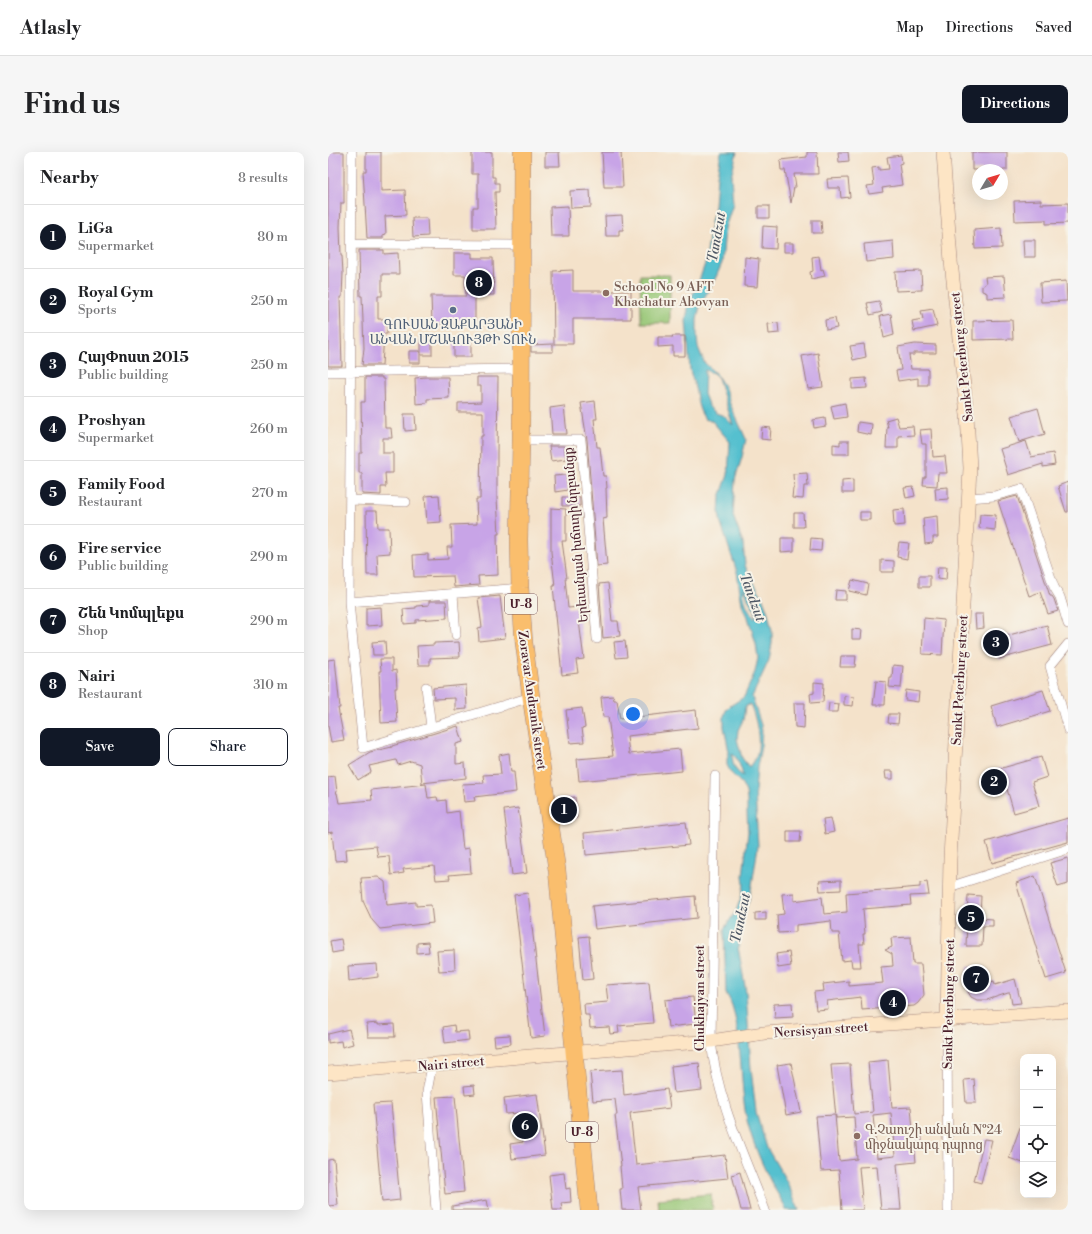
<!DOCTYPE html>
<html lang="en">
<head>
<meta charset="utf-8">
<style>
  :root { --surface:#fff; --page:#f6f6f6; --text:#202124; --muted:#757577; --line:#e0e0e0; --accent:#111827 }
  body { margin:0; font-family:"Libre Bodoni","Noto Serif Armenian",serif; background:var(--page); color:var(--text) }
  .controls { position:absolute; right:12px; bottom:12px; display:grid; overflow:hidden; border-radius:8px; box-shadow:0 4px 16px #0002 }
  .controls button { width:36px; height:36px; display:grid; place-items:center; padding:0; border:0; border-bottom:1px solid var(--line); background:var(--surface); color:var(--text); font:20px sans-serif }
  .compass { position:absolute; left:644px; top:12px; width:36px; height:36px; border-radius:50%; background:var(--surface); box-shadow:0 4px 16px #0002; rotate:52deg }
  .you { position:absolute; left:305px; top:562px; width:14px; height:14px; margin:-10px; border:3px solid #fff; border-radius:50%; background:#1a73e8; box-shadow:0 0 0 6px #1a73e833 }
  .badge { display:grid; place-items:center; width:26px; height:26px; border-radius:50%; background:var(--accent); color:#fff; font-size:13px; font-weight:700 }
  .pin { position:absolute; translate:-50% -50%; border:2px solid #fff; box-shadow:0 1px 4px #0006 }
  .list { margin:0; padding:0; list-style:none }
  h2 { display:flex; justify-content:space-between; align-items:center; height:52px; margin:0; padding:0 16px; font-size:17px }
  h2 small { font-size:13px; font-weight:400; color:var(--muted) }
  .list li { display:grid; grid-template-columns:26px 1fr auto; gap:12px; align-items:center; box-sizing:border-box; height:64px; padding:0 16px; border-top:1px solid var(--line) }
  .list b { display:block; font-size:15px; white-space:nowrap }
  .list p { margin:0; font-size:13px; white-space:nowrap; color:var(--muted) }
  .list em { font-size:13px; font-style:normal; color:var(--muted) }
  .actions { display:flex; gap:8px; padding:12px 16px }
  .actions a { flex:1; padding:9px 0; border:1px solid var(--accent); border-radius:8px; text-align:center; font-size:14px; color:var(--accent) }
  .actions .main { background:var(--accent); color:#fff }
  .icon { flex:none; width:22px; height:22px; fill:none; stroke:currentColor; stroke-width:2; stroke-linecap:round; stroke-linejoin:round }
  .map { position:relative; flex:none; width:740px; height:1058px; overflow:hidden; border-radius:8px }
  header { display:flex; align-items:center; gap:24px; box-sizing:border-box; height:56px; padding:0 20px; background:var(--surface); border-bottom:1px solid var(--line) }
  header strong { font-size:19px }
  nav { display:flex; gap:22px; margin-inline-start:auto; font-size:14px }
  .intro { display:flex; align-items:center; justify-content:space-between; box-sizing:border-box; height:96px; padding:0 24px }
  h1 { margin:0; font-size:28px }
  .button { padding:10px 18px; border-radius:8px; background:var(--accent); color:#fff; font-size:14px; font-weight:700 }
  main { display:flex; gap:24px; padding:0 24px }
  aside { flex:1; background:var(--surface); border-radius:8px; box-shadow:0 4px 16px #0002 }
  .map>svg:first-child { display:block }
</style>
</head>
<body>
<header>
<strong>Atlasly</strong>
<nav><a>Map</a><a>Directions</a><a>Saved</a></nav>
</header>
<div class="intro"><h1>Find us</h1><a class="button">Directions</a></div>
<main>
<aside>
<h2>Nearby<small>8 results</small></h2>
<ul class="list">
<li><span class="badge">1</span><div><b>LiGa</b><p>Supermarket</p></div><em>80 m</em></li>
<li><span class="badge">2</span><div><b>Royal Gym</b><p>Sports</p></div><em>250 m</em></li>
<li><span class="badge">3</span><div><b>ՀայՓոստ 2015</b><p>Public building</p></div><em>250 m</em></li>
<li><span class="badge">4</span><div><b>Proshyan</b><p>Supermarket</p></div><em>260 m</em></li>
<li><span class="badge">5</span><div><b>Family Food</b><p>Restaurant</p></div><em>270 m</em></li>
<li><span class="badge">6</span><div><b>Fire service</b><p>Public building</p></div><em>290 m</em></li>
<li><span class="badge">7</span><div><b>Շեն Կոմպլեքս</b><p>Shop</p></div><em>290 m</em></li>
<li><span class="badge">8</span><div><b>Nairi</b><p>Restaurant</p></div><em>310 m</em></li>
</ul>
<div class="actions"><a class="main">Save</a><a>Share</a></div>
</aside>
<div class="map">
<svg width="740" height="1058" viewBox="0 0 740 1058">
  <rect width="100%" height="100%" fill="#f7f3e8"/>
  <filter id="ink" filterUnits="userSpaceOnUse"><feTurbulence type="fractalNoise" baseFrequency=".025" numOctaves="2"/><feDisplacementMap in="SourceGraphic" scale="8" xChannelSelector="R" yChannelSelector="G"/><feConvolveMatrix kernelMatrix="1 2 1 2 8 2 1 2 1" color-interpolation-filters="sRGB"/></filter>
  <filter id="wash" filterUnits="userSpaceOnUse"><feTurbulence type="fractalNoise" baseFrequency=".012" numOctaves="4" result="noise"/><feDisplacementMap in="SourceGraphic" scale="16" xChannelSelector="R" yChannelSelector="G"/><feGaussianBlur stdDeviation="0.9" result="paint"/><feColorMatrix in="noise" values="0 0 0 0 0 0 0 0 0 0 0 0 0 0 0 0 0 1.4 0 .05"/><feComposite in="paint" operator="in"/></filter>
  <g filter="url(#wash)">
    <rect width="100%" height="100%" fill="#f4e2ca"/>
    <path fill="#96c675" stroke="#707250" d="M312 123H342V171H313Z
      M383 1042 385 1058H331L330 1047Z"/>
    <path fill="#54c0cf" stroke="#4f707d" fill-rule="evenodd" d="M393 0H409L403 24 405 52 397 76 394 111 388 125 372 153 369 168V186L370 195 376 210 389 223 397 236 402 252 418 287 414 305 407 328 405 364 415 391 417 413 420 421 434 444 440 461 444 479V491L441 508 424 545 433 573 434 579 433 594 429 615 427 639 430 694 424 733 421 748 416 762 410 795 418 840 423 917 428 960 439 996 459 1030 471 1058H458C454 1047 447 1039 442 1028 431 1006 418 975 416 950 413 928 412 856 398 842L396 777 408 759 414 743 416 732 415 724 420 680 419 660V648L418 640 414 632 403 621 399 613V607L401 600 396 575V564L398 558 402 554 416 545 427 520 430 506 428 492 420 465 414 452 409 420 393 372 391 361 392 345 400 323 402 290 384 269 377 267C369 256 370 248 367 236 366 230 363 224 362 217L358 168 361 151 372 126 378 109 383 70 387 54 389 24ZM377 218 385 221 390 226 405 273 396 264 388 261 381 255 376 242ZM417 434 420 447 428 460 427 467C421 459 412 444 417 434ZM422 552C428 565 433 587 429 602 427 607 424 611 421 615L414 606 409 587 410 578 415 568 417 555ZM404 601C409 605 414 617 415 624 405 617 405 613 404 601Z"/>
    <g id="blocks">
      <path fill="#c8a4e7" fill-rule="evenodd" d="M0 0H16V51H13L12 75 13 104H14L15 121 14 145H12L14 214H0Z
        M38 0H53V39L77 38 78 63 57 64 58 82 55 83V86H39L35 19H38Z
        M144 0H164V25H167V31H171V40H167L168 77H145V55H150V22H144Z
        M217 0H231L232 14H217Z
        M274 0H293L295 35H276Z
        M479 0H489L490 22H466L468 35H466L463 51 457 18H453L452 8 479 5Z
        M510 0H520L521 9 511 10Z
        M644 0H679V18H644Z
        M573 3 574 11 571 12 574 33 554 36 555 40 541 42 539 34 546 33 544 16 551 15V18L561 17 559 5Z
        M520 26 522 45 513 46 512 36H500L499 27Z
        M262 38 263 55 243 56 242 39Z
        M713 48V52L740 51V71L718 72V68L687 69 686 49Z
        M240 54 241 84H223L222 55Z
        M430 54H441V66H430Z
        M294 63 295 78H291V84H278L277 64Z
        M84 66H99L100 84 85 85Z
        M484 68H493L494 81H484Z
        M435 74 449 75 448 97 434 96Z
        M673 76 674 96 647 97 646 78Z
        M695 88H707V105H696Z
        M565 89 566 107 538 110 536 92Z
        M456 91H465V100H456Z
        M31 98H56V102L70 101 71 122H54V144H50V167H59V182H56L54 213H34L36 196 35 169 34 144H32Z
        M126 101H144V106H165L166 143H147V172H104L103 144H138L137 123H126Z
        M491 104 493 118 495 117 497 124 483 127 482 120 485 119 484 105Z
        M417 105 431 107 429 135 416 134Z
        M245 118V139H303V167H245V192H226L225 119Z
        M593 119 594 138 568 139 567 120Z
        M676 124 678 145 659 146V141L654 139V134L658 131 657 125Z
        M738 129 739 149 713 150 712 131Z
        M551 149 554 160 542 163 539 151Z
        M605 157 609 174 586 179 584 169 595 167 593 159Z
        M563 162 566 183 556 186 552 164Z
        M507 166 509 176 498 178 497 168Z
        M684 168 685 187 645 188V169Z
        M450 171 451 181 441 182 440 172Z
        M93 184H104V203H93Z
        M344 184H357V204H345V194L330 195V185H345Z
        M126 187H143V205H126Z
        M225 192V200H203V193Z
        M536 192 538 205 525 208 522 194Z
        M587 192 608 193V201H586V203H581L583 217H600V233H590V226L570 229 568 219 573 218 570 195Z
        M81 199H92V211H81Z
        M490 201 495 235 480 237 474 204Z
        M37 225H54V227H56L57 276H63L64 286H55V301H65V321H57L58 335H53V343L34 342V321H31V301H34L33 250H37Z
        M98 225H120L121 246 99 247V251L88 252 87 226Z
        M149 225H170L169 301V346L171 382H169L170 423 150 424 151 433 126 435 125 424 86 425 85 403 100 402V408L120 407 119 395H124L123 373 149 372 148 347H152L153 284H155V260H130V251L153 250V234H149Z
        M538 226 539 236 524 237V227Z
        M267 249 269 267H266L269 295H272L275 324H278L279 336H278L279 366 275 367 279 413 269 414 259 288 253 251Z
        M517 251 519 265 506 267 503 254Z
        M236 254 239 282H224L222 256Z
        M710 256 717 282 691 290 683 264Z
        M76 262H87L88 278 77 279Z
        M568 265 571 275 585 274 586 283 570 284V296H558L559 274 560 275 558 268Z
        M497 266 498 274 486 276 485 268Z
        M530 270 544 272 543 283 529 280Z
        M434 275 443 276 442 288 433 287Z
        M603 277 605 305 617 304 619 321H610L609 334 595 333 596 325H598V292H594L592 278Z
        M512 289H521V302H505V292L512 293Z
        M698 289 703 305 725 301 727 313 715 315V312L680 323 672 297Z
        M221 294H236L238 307 223 309Z
        M479 321 480 334H476L475 347 464 346 465 336H466L465 322Z
        M238 323 240 338 227 340 226 324Z
        M525 328V341H514V329Z
        M740 330V360H738L730 334Z
        M585 335 587 344 578 346 576 336Z
        M620 335V347L608 348 607 336Z
        M111 343 113 370 99 371 97 344Z
        M689 344 722 444H724L726 447 730 459 720 462 712 440 701 444 670 349Z
        M234 345H252V354H234Z
        M223 356 238 357V389H234L239 426H237L240 456 251 455 253 469H251L256 507 248 508 250 521 234 523 225 434H227L223 400Z
        M576 357 577 373 566 374 565 358Z
        M38 359H49L50 376H61L62 401 49 402 50 423H39Z
        M532 360H542V368H532Z
        M466 361H475L476 375H466Z
        M652 362 668 363 667 378 651 376Z
        M609 364 610 385H605V391L597 392 595 366Z
        M453 386H466V399L453 400Z
        M483 386 494 387 493 399 482 398Z
        M571 390 581 391 579 407 569 405Z
        M553 408 566 409V420H553Z
        M610 415H619L618 428 609 427Z
        M591 424H602V435H591Z
        M524 428 540 432 538 443 521 439Z
        M280 431 284 469H290L292 484 275 486 271 432Z
        M508 438 518 439V448H507Z
        M172 444 177 486 151 489 150 476 154 475 150 446Z
        M101 449H118L119 466 88 468V471L76 472 75 457 88 456V454L101 453Z
        M53 455 54 473 38 474V456Z
        M647 462H655L656 476 648 477Z
        M596 466 616 468 614 503 594 502Z
        M719 473 724 493 671 507 666 487Z
        M524 477 534 478 533 487H524Z
        M57 489 58 503H45L44 490Z
        M297 489 299 505 288 506 286 490Z
        M131 490 132 505 102 506V513H90L89 494 106 493V491Z
        M513 504H528L527 515H512Z
        M7 507 12 556H10L16 588 3 590 0 574V508Z
        M52 507H64V519L68 518 69 536H67L69 570 53 571 51 519H53Z
        M565 513 575 514 573 536 561 535 562 526H564Z
        M548 529 558 530 557 553H545Z
        M486 530 496 531 495 550 483 551 482 542 486 541Z
        M138 533 139 557 127 558V546L106 547 105 536Z
        M578 538 591 540 590 550 577 548Z
        M715 538 722 559 669 575 663 554Z
        M285 544 286 548H289L292 567 368 558 370 576 299 584 301 602 352 597 354 619 251 629 249 607 285 604 280 565H275L273 545Z
        M516 544 526 545 525 554 516 553Z
        M466 551H477L476 576 467 575Z
        M501 551 511 552 510 560H500Z
        M254 556 257 575 254 576 256 590 242 591 238 558Z
        M561 562H571L570 572 560 571Z
        M130 574 135 590 128 592V612L137 611 138 626 94 631 92 612 83 609 70 613 68 608 41 614 43 620 30 628 21 613 42 600 64 595V594Z
        M181 601 183 620H186L188 640 146 645 147 649 136 650 134 632 156 631 155 623 173 622 171 603Z
        M713 605 719 625 704 630 711 654 686 661 679 637 666 641 660 620Z
        M557 619H565V627H558Z
        M7 624 9 640 8 641H9L11 651 44 648 43 638 98 632 100 646 109 645 110 649 118 648 119 661 131 659 135 697 141 696 143 721 121 723 122 727 108 728 106 714 75 717 76 721 63 723 61 704 50 705 48 694 18 697 19 708 7 709 4 680 0 681V625Z
        M247 645 249 666 235 667 233 647Z
        M190 656 199 721 184 723 176 658Z
        M503 666 506 680 497 682 495 667Z
        M740 666V690L664 711 658 690Z
        M358 670 361 693 258 703 256 681Z
        M459 679H473L472 690H459Z
        M740 706V732L730 735 722 711Z
        M707 724 738 821 718 827 688 731Z
        M50 725 57 730 59 753 88 750V754L103 753 105 771 52 777 44 768 35 749 33 726Z
        M513 728V738L492 739 491 729Z
        M599 730 601 743 582 744 583 753 535 757 537 782H535L536 792H531L533 815H524L523 808 514 809 511 781H504L503 769 468 773V780L450 781 449 763 456 762 454 742 466 741V749L494 745 496 762 519 760 518 741 592 735V731Z
        M200 741 217 884 203 886 186 743Z
        M640 743 653 744 652 766 665 767V774H655L654 794H638Z
        M367 744 369 766 267 777 264 754Z
        M438 760V768H427V761Z
        M261 784 265 827 255 828 251 785Z
        M583 785 585 812H593L596 843 590 851 586 854 534 858 533 845 499 849 500 857 488 858 486 840 496 839 495 832 521 829V834L555 831 553 815 565 814 564 802 557 798 564 795 563 786Z
        M13 787 15 799 4 801 2 789Z
        M100 790 101 800 89 801V791Z
        M126 798 127 818 111 819 109 799Z
        M461 800 463 814 450 816 448 802Z
        M49 812 50 825 21 829 20 814Z
        M640 814 656 815V832L666 829 667 833 687 827 693 851 684 852 682 841H680L659 848H649L643 845 640 840Z
        M321 830 325 871 290 874 291 881 282 882 281 875 262 876 261 863H257L256 852 280 850 278 833Z
        M365 845 368 872 340 875 337 848Z
        M464 851 465 865 447 866 446 852Z
        M50 871V873L66 872 67 885H40L39 872Z
        M126 873 127 880 140 879 141 888 117 891 115 875Z
        M21 877 25 892 14 895 13 889 0 891V882Z
        M182 883 183 892 167 894 166 884Z
        M560 908 564 956 583 955 585 979H593L594 989 586 990 588 1010 569 1012 573 1058H553L549 1014 531 1015 535 1058H514L511 1018 493 1019 488 964 507 963 511 1009 529 1007 526 965 508 966 503 913 522 912 526 962 545 960 540 910ZM563 961 567 1004 549 1006 545 963Z
        M371 911 374 938 346 941 343 914Z
        M463 911 473 960 458 963 449 913Z
        M294 918 296 943 339 937 342 956 302 961 308 1013 397 1003 400 1026 310 1035 313 1058H294L292 1037H294L292 1014H293L287 963H289L287 947 265 949 262 920Z
        M646 927 648 951H638L636 928Z
        M146 933 147 942 137 943 136 934Z
        M209 942 217 1003 184 1007 182 992 195 990 191 961 178 962 176 946Z
        M127 944 136 1040 117 1042 108 945Z
        M63 951 72 1048 54 1050 45 952Z
        M694 970H695V1011L681 1006Z
        M656 987 664 988 653 1031 646 1029Z
        M6 1007 10 1053 0 1054V1008Z
        M412 1020 422 1058H413L404 1023Z
        M236 1021 238 1037 242 1036 243 1050 233 1051 234 1058H225L221 1023Z
        M159 1048 161 1058H124V1054Z"/>
    </g>
  </g>
  <g filter="url(#ink)">
    <use href="#blocks" fill-opacity="0" stroke="#9f807a" stroke-width="1"/>
    <g fill="none" stroke-linecap="round" stroke-linejoin="round">
      <defs>
        <path id="street" d="M24 0 21 450 35 596 203 545
          M24 92 193 93
          M0 220 193 217
          M193 288H253L269 487
          M641 346 666 344 693 337 726 435 732 445 740 472
          M22 348 78 350
          M125 442 128 483
          M21 450 192 436
          M740 492 722 514 740 578
          M98 535 103 575
          M387 624 383 889C389 948 416 1003 437 1058
          M621 735 740 697
          M619 868 620 1058
          M104 913 99 940 108 1058"/>
        <path id="secondary" d="M615 0 623 109 639 263 642 316 622 707 619 868
          M0 921 383 889 436 881 740 859"/>
        <path id="highway" d="M194 0 193 288 191 388 192 436 196 491 203 545 229 718 261 1058"/>
      </defs>
      <use href="#street" stroke="#9f807a" stroke-width="10"/>
      <use href="#secondary" stroke="#9f807a" stroke-width="14"/>
      <use href="#highway" stroke="#9f807a" stroke-width="18"/>
      <use href="#street" stroke="#fff" stroke-width="9"/>
      <use href="#secondary" stroke="#fde5c5" stroke-width="13"/>
      <use href="#highway" stroke="#fabe6d" stroke-width="17"/>
    </g>
  </g>
  <g fill="#8d6e63" stroke="#f7f3e8" stroke-width="1.5">
    <circle cx="278" cy="141" r="4"/>
    <circle cx="529" cy="984" r="4"/>
  </g>
  <circle fill="#5c6f8a" stroke="#f7f3e8" stroke-width="1.5" cx="125" cy="158" r="4"/>
  <g text-anchor="middle" stroke-width="4" stroke-linejoin="round" paint-order="stroke">
    <g fill="#f7f3e8" stroke="#7e5f64" stroke-width="1">
      <rect x="177" y="442" width="32" height="20" rx="3"/>
      <rect x="238" y="970" width="32" height="20" rx="3"/>
    </g>
    <g font-size="12" font-weight="bold" fill="#4a1f2b">
      <text x="193" y="456">Մ-8</text>
      <text x="254" y="984">Մ-8</text>
    </g>
    <g font-size="13" fill="#785e54" stroke="#f7f3e8" text-anchor="start">
      <text x="286" y="139">School No 9 AFT<tspan x="286" dy="15">Khachatur Abovyan</tspan></text>
      <text x="537" y="982">Գ.Չաուշի անվան №24<tspan x="537" dy="15">միջնակարգ դպրոց</tspan></text>
    </g>
    <g font-size="13" fill="#4e5e75" stroke="#f7f3e8">
      <text x="125" y="177">ԳՈՒՍԱՆ ԶԱՔԱՐՅԱՆԻ<tspan x="125" dy="15">ԱՆՎԱՆ ՄՇԱԿՈՒՅԹԻ ՏՈՒՆ</tspan></text>
    </g>
    <g font-size="13" fill="#4a1f2b" stroke="#f7f3e8">
      <text transform="translate(633 205) rotate(-96)" y="5">Sankt Peterburg street</text>
      <text transform="translate(247 383) rotate(-95)" y="5">Երեւանյան խճուղի նրբանցք</text>
      <text transform="translate(631 528) rotate(-87)" y="5">Sankt Peterburg street</text>
      <text transform="translate(205 548) rotate(82)" y="5">Zoravar Andranik street</text>
      <text transform="translate(371 846) rotate(-90)" y="5">Chukhajyan street</text>
      <text transform="translate(620 852) rotate(-89)" y="5">Sankt Peterburg street</text>
      <text transform="translate(493 877) rotate(-4)" y="5">Nersisyan street</text>
      <text transform="translate(123 911) rotate(-5)" y="5">Nairi street</text>
    </g>
    <g font-size="14" font-style="italic" fill="#4e5764" stroke="#f7f3e8">
      <text transform="translate(388 85) rotate(-80)" y="5">Tandzut</text>
      <text transform="translate(425 445) rotate(70)" y="5">Tandzut</text>
      <text transform="translate(412 766) rotate(-78)" y="5">Tandzut</text>
    </g>
  </g>
</svg>
<div class="controls">
<button>+</button>
<button>−</button>
<button><svg class="icon" aria-label="locate" viewBox="0 0 24 24"><circle cx="12" cy="12" r="6"/><path d="M12 2v4M12 18v4M2 12h4M18 12h4"/></svg></button>
<button><svg class="icon" aria-label="layers" viewBox="0 0 24 24"><path d="M12 4l9 5-9 5-9-5zM3 14l9 5 9-5"/></svg></button>
</div>
<svg class="compass" viewBox="-18 -18 36 36"><path d="M0-13l5 13h-10z" fill="#e53935"/><path d="M0 13l5-13h-10z" fill="#757577"/></svg>
<div class="you"></div>
<div class="pin badge" style="left:236px;top:658px">1</div>
<div class="pin badge" style="left:666px;top:630px">2</div>
<div class="pin badge" style="left:668px;top:491px">3</div>
<div class="pin badge" style="left:565px;top:851px">4</div>
<div class="pin badge" style="left:643px;top:766px">5</div>
<div class="pin badge" style="left:197px;top:974px">6</div>
<div class="pin badge" style="left:648px;top:827px">7</div>
<div class="pin badge" style="left:151px;top:131px">8</div>
</div>
</main>
</body>
</html>
